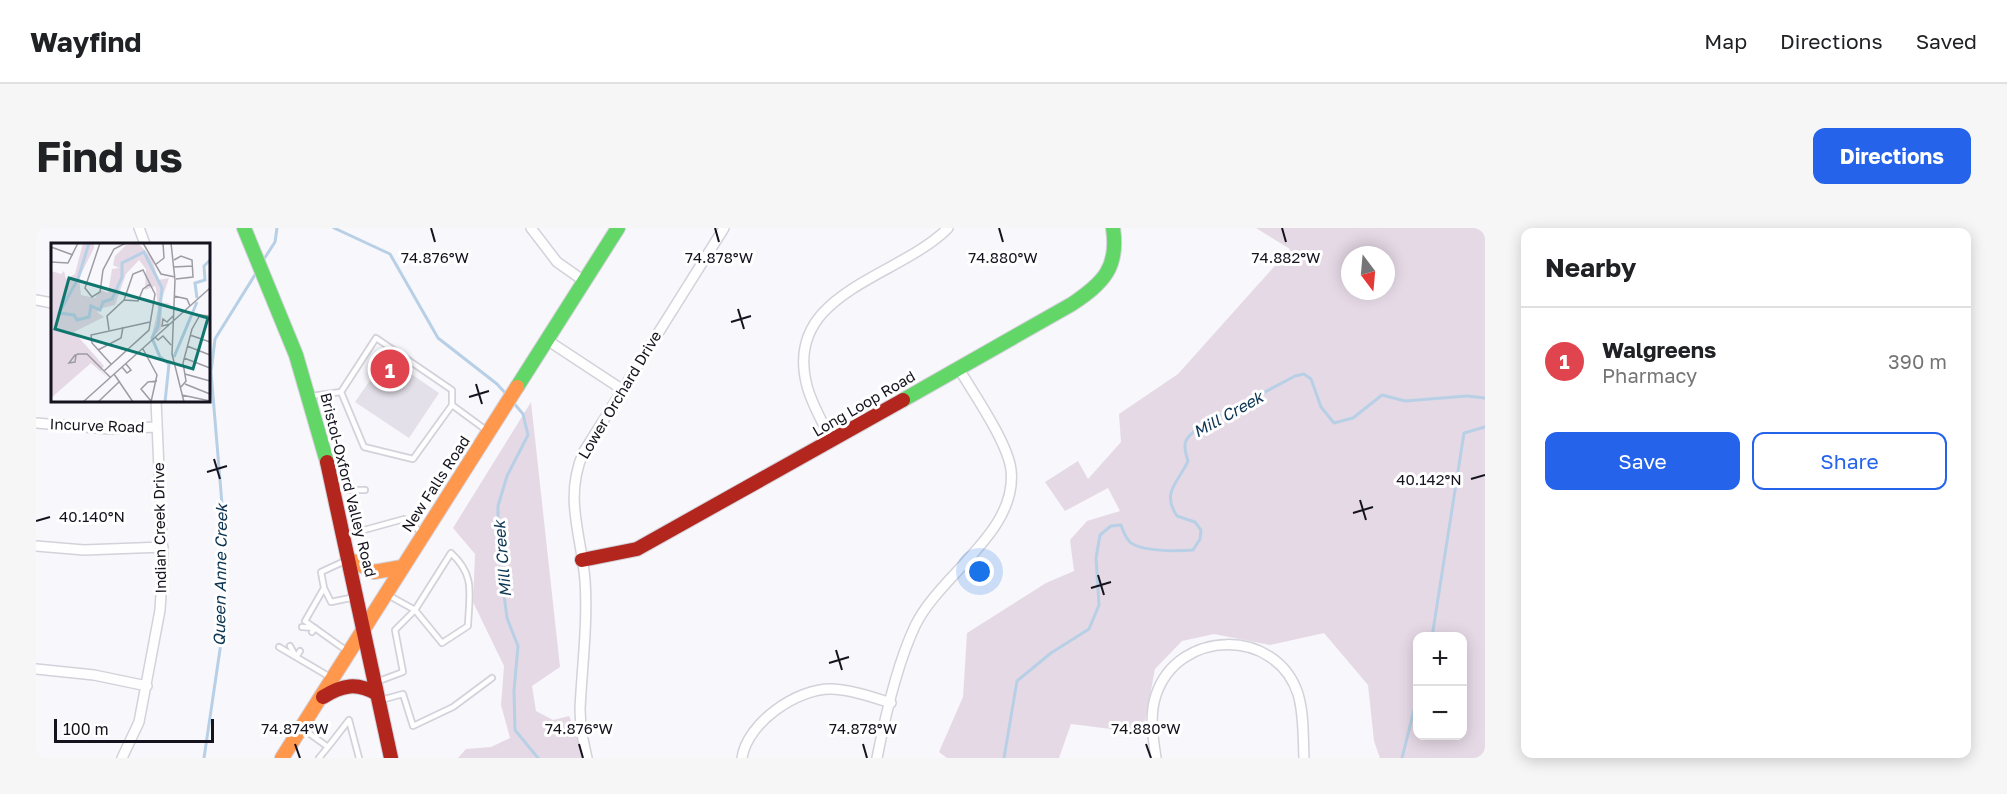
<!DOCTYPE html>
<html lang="en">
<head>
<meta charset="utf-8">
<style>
  :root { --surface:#fff; --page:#f6f6f6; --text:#202124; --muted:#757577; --line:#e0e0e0; --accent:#2563eb }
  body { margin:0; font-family:"Golos Text",sans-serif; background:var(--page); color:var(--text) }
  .controls { position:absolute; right:18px; bottom:18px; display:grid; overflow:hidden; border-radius:12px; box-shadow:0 3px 15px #0003 }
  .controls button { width:54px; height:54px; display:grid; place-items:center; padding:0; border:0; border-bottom:2px solid var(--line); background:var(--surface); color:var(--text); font:30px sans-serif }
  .compass { position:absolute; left:1305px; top:18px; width:54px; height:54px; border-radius:50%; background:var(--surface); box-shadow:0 3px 15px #0003; rotate:164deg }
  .scale { position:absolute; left:18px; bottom:15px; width:160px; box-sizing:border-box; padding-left:6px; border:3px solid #14131e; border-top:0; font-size:16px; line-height:21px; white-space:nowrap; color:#14131e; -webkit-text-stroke:4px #fff; paint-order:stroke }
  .you { position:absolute; left:944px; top:344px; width:21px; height:21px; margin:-15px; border:4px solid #fff; border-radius:50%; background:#1a73e8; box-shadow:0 0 0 9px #1a73e833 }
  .badge { display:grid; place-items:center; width:39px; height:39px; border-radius:50%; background:var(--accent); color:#fff; font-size:20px; font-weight:700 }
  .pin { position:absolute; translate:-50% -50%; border:3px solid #fff; box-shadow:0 2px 6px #0006 }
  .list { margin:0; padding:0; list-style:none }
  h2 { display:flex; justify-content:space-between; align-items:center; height:78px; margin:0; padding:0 24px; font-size:26px }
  h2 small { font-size:20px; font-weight:400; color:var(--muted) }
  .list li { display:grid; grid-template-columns:39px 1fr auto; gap:18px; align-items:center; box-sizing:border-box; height:108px; padding:0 24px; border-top:2px solid var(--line) }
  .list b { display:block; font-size:22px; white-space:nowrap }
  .list p { margin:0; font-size:20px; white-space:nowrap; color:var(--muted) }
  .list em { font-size:20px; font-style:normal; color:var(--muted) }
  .actions { display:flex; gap:12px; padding:18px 24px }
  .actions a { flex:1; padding:14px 0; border:2px solid var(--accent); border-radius:12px; text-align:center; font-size:21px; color:var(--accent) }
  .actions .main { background:var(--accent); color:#fff }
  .map { position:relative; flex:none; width:1449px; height:530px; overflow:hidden; border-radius:12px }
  header { display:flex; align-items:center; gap:36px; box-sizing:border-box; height:84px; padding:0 30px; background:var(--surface); border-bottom:2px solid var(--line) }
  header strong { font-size:28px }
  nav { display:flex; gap:33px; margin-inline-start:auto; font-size:21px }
  .intro { display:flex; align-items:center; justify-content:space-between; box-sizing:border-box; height:144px; padding:0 36px }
  h1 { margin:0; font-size:42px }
  .button { padding:15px 27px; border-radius:12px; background:var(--accent); color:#fff; font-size:21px; font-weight:700 }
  main { display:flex; gap:36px; padding:0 36px }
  aside { flex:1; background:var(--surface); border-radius:12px; box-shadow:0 3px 15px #0003 }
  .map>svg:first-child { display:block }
</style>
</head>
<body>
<header>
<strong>Wayfind</strong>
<nav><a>Map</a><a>Directions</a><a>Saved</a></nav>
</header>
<div class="intro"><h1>Find us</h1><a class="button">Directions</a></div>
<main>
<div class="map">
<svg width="1449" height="530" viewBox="0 0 1449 530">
  <rect width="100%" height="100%" fill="#f8f7fc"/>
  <path fill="#e5d9e5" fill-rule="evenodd" d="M1220 0H1449V530H1344L1338 513 1332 457 1288 405 1234 417 1178 406 1146 413 1119 441 1107 505 1035 496 1023 530H911L903 524 927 469 931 405 1010 355 1038 343 1034 312 1051 293 1084 283 1072 260 1029 283 1009 254 1042 233 1052 251 1085 214 1083 186 1142 146 1254 21ZM1314 27H1350V63H1314ZM1382 409H1426V508H1382Z
    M495 174 524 439 496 458 500 483 517 492 533 488 552 530H422L430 521 455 519 474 510 465 477 468 438 437 374 439 326 417 300Z"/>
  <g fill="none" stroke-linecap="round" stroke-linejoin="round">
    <path stroke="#b8d0e6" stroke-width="3" d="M298 0 354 26 402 110 461 156 472 168
      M228 31 239 14 241 0
      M476 173 487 186 492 207 471 248 462 278V320L471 390 482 418 478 463 479 502 502 530
      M1396 409 1428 205 1449 199
      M168 530 186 408 188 300 175 144 179 111 222 42
      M968 530 981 453 1015 425 1053 401 1063 377 1060 330 1064 307 1075 298 1085 297C1087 303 1090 310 1094 314 1105 324 1142 323 1157 322L1164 311 1165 302 1159 294 1141 288C1125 264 1142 255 1152 233 1146 215 1148 211 1163 199L1259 148 1268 146 1275 151 1285 179 1298 195 1317 190 1346 167 1369 173 1431 168 1449 170
      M1366 530 1382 466"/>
  </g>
  <path fill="#e4e0e9" d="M350 129 403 165 373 210 319 174Z"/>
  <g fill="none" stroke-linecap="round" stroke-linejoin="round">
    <defs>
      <path id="lane" d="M305 164 340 110 416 162V177
        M275 168 305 164 328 219 377 231 416 177 450 202
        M300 262H329
        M310 307 368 291 385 304
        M311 332 285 344 288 360 269 393 311 423
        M288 360 295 374 319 369
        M266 399 279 400 276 404
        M254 418 260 429 264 423
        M243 419 294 449
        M340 454 367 444 359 402 379 382 406 415 432 398C433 366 440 348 415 325L379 382 352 367
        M345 472 367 466 377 498 417 479 456 450
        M267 501 292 519 313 492 323 530
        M283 530 292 519"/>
      <path id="street" d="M103 0 109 16
        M495 0 521 34 548 53
        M0 72 16 75
        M511 112 587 162
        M0 195 73 201 121 199
        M796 213C787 195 776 177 771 158 746 64 863 50 912 0
        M0 318 48 322 127 319
        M0 441 58 447 111 458
        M86 530 103 494 124 382 127 334 120 172
        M551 530 545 502 544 481C546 439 552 394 549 352 545 305 528 271 547 225L688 0
        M706 530C711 495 761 460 796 461 816 462 836 469 855 475
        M841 530C849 489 861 436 879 398 904 346 982 304 975 242 972 215 938 166 923 141
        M1120 530C1117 509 1113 488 1120 467 1142 401 1240 399 1262 466 1268 486 1267 509 1268 530"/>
      <path id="fast" d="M208 0 260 127 291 234
        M481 159 582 0
        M867 172 1036 76C1067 55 1083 40 1077 0"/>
      <path id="slow" d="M313 331 338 344 366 339
        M246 530 481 159"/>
      <path id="jam" d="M291 234 355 530
        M546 332 601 321 867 172
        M287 469C306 457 321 454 341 466"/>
    </defs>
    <use href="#lane" stroke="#d3d2da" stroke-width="8"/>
    <use href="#street" stroke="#d3d2da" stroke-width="12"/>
    <use href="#fast" stroke="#d3d2da" stroke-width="16"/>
    <use href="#slow" stroke="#d3d2da" stroke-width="16"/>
    <use href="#jam" stroke="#d3d2da" stroke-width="16"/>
    <use href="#lane" stroke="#fefeff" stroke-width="4.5"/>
    <use href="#street" stroke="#fefeff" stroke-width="9"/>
    <use href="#fast" stroke="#63d668" stroke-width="14"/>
    <use href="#slow" stroke="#ff974d" stroke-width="14"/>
    <use href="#jam" stroke="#b3261e" stroke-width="14"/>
  </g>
  <path fill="none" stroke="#14131e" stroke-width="2" d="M395 0 399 14M679 0 683 14M963 0 967 14M1246 0 1250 14M702 81 708 101M695 94 715 88M440 156 446 176M433 169 453 163M178 231 184 251M171 244 191 238M1435 251 1449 247M1324 272 1330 292M1317 285 1337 279M0 293 14 289M1062 347 1068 367M1055 360 1075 354M800 422 806 442M793 435 813 429M259 516 264 530M543 516 547 530M827 516 831 530M1110 516 1115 530"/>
  <g text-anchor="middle" stroke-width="6" stroke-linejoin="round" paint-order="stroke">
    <g font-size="15" fill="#14131e" stroke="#fff">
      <text transform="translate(584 167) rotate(-59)" y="5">Lower Orchard Drive</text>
      <text transform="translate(828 176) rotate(-30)" y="5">Long Loop Road</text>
      <text transform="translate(61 198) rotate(2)" y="5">Incurve Road</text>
      <text transform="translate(400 256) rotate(-57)" y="5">New Falls Road</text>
      <text transform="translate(312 257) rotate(76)" y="5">Bristol-Oxford Valley Road</text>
      <text transform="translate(124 300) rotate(-91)" y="5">Indian Creek Drive</text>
    </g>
    <g font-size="16" font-style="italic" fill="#0b3552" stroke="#fff">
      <text transform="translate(1192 186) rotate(-29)" y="6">Mill Creek</text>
      <text transform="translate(466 331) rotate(-95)" y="6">Mill Creek</text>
      <text transform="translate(184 347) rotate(-89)" y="6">Queen Anne Creek</text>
    </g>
  </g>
  <g transform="translate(15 15)">
    <rect width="159" height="159" fill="#f8f7fc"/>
    <path d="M32 0H43V5L28 35 30 52 44 55 50 47 57 50 61 26 68 25 62 22 64 13 75 2 87 0 101 15 107 37 118 35 110 59 120 61 111 64 110 86 100 96 107 66 105 46 104 43 94 47 95 26 88 17 75 31 64 62 52 65 46 69 53 74 23 89 53 123 50 127 56 134 40 120 0 155V28L10 31 13 28 15 36 24 31Z" fill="#e5d9e5"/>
    <path fill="none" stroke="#b8d0e6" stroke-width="3" d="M38 0 27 36 8 70 23 72 26 77 38 74 40 63 49 67 52 59 61 56 71 34V20L93 9 111 45 107 83 101 95 109 114 118 121 120 118M146 55 144 40 154 37 153 23 159 17M123 114 146 59M114 159 118 121"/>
    <path fill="none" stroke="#9d9ca3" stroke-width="1.5" d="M49 0 34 45 41 54 49 49 52 27 63 6 75 0M92 0 110 31 124 34M120 0 124 37 121 111 133 159M0 4 22 12M123 17 130 13 141 17 142 34 125 36M0 19 17 20 27 0M104 22 113 15 112 0M123 24 142 23M123 53 136 56 139 63M73 57 87 58 92 46 99 41M119 81 111 83 112 76 116 79 122 73M139 92 159 99M104 94 107 97 112 93 120 102M136 103 159 112M92 106 106 132 100 159M47 107 70 95 72 84M25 112 24 119 18 120 24 112H25L27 111H36L59 134M133 115 159 125M60 121 41 100 40 92 99 79M71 124 76 130 80 127 75 121M53 128 98 87 104 51 92 27 82 31 73 57 56 73 58 87M63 131 82 159M134 131 159 138M134 141 159 151M130 144 135 138 132 120 141 86 149 72 159 73M131 152 159 158M100 158 90 146 97 139 106 138M32 159 159 45M47 159 69 138"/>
    <path fill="#0f766e" fill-opacity="0.15" stroke="#0f766e" stroke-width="3" d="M18 35 157 75 142 126 4 86Z"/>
    <rect width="159" height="159" fill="none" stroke="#14131e" stroke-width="3"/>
  </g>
  <g font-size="15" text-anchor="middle" fill="#14131e" stroke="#fff" stroke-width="6" stroke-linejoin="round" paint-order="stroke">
    <text x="399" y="35">74.876°W</text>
    <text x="683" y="35">74.878°W</text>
    <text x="967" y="35">74.880°W</text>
    <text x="1250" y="35">74.882°W</text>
    <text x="1393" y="257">40.142°N</text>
    <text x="56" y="294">40.140°N</text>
    <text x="259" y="506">74.874°W</text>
    <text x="543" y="506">74.876°W</text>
    <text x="827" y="506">74.878°W</text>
    <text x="1110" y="506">74.880°W</text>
  </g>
</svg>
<div class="controls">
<button>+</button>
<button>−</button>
</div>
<svg class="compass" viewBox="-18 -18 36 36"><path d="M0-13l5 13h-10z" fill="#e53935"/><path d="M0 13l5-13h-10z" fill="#757577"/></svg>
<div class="scale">100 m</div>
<div class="you"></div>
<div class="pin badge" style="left:354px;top:141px;background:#e0444e">1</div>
</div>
<aside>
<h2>Nearby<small></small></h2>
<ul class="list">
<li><span class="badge" style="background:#e0444e">1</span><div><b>Walgreens</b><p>Pharmacy</p></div><em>390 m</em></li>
</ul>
<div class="actions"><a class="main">Save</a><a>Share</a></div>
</aside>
</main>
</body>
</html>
